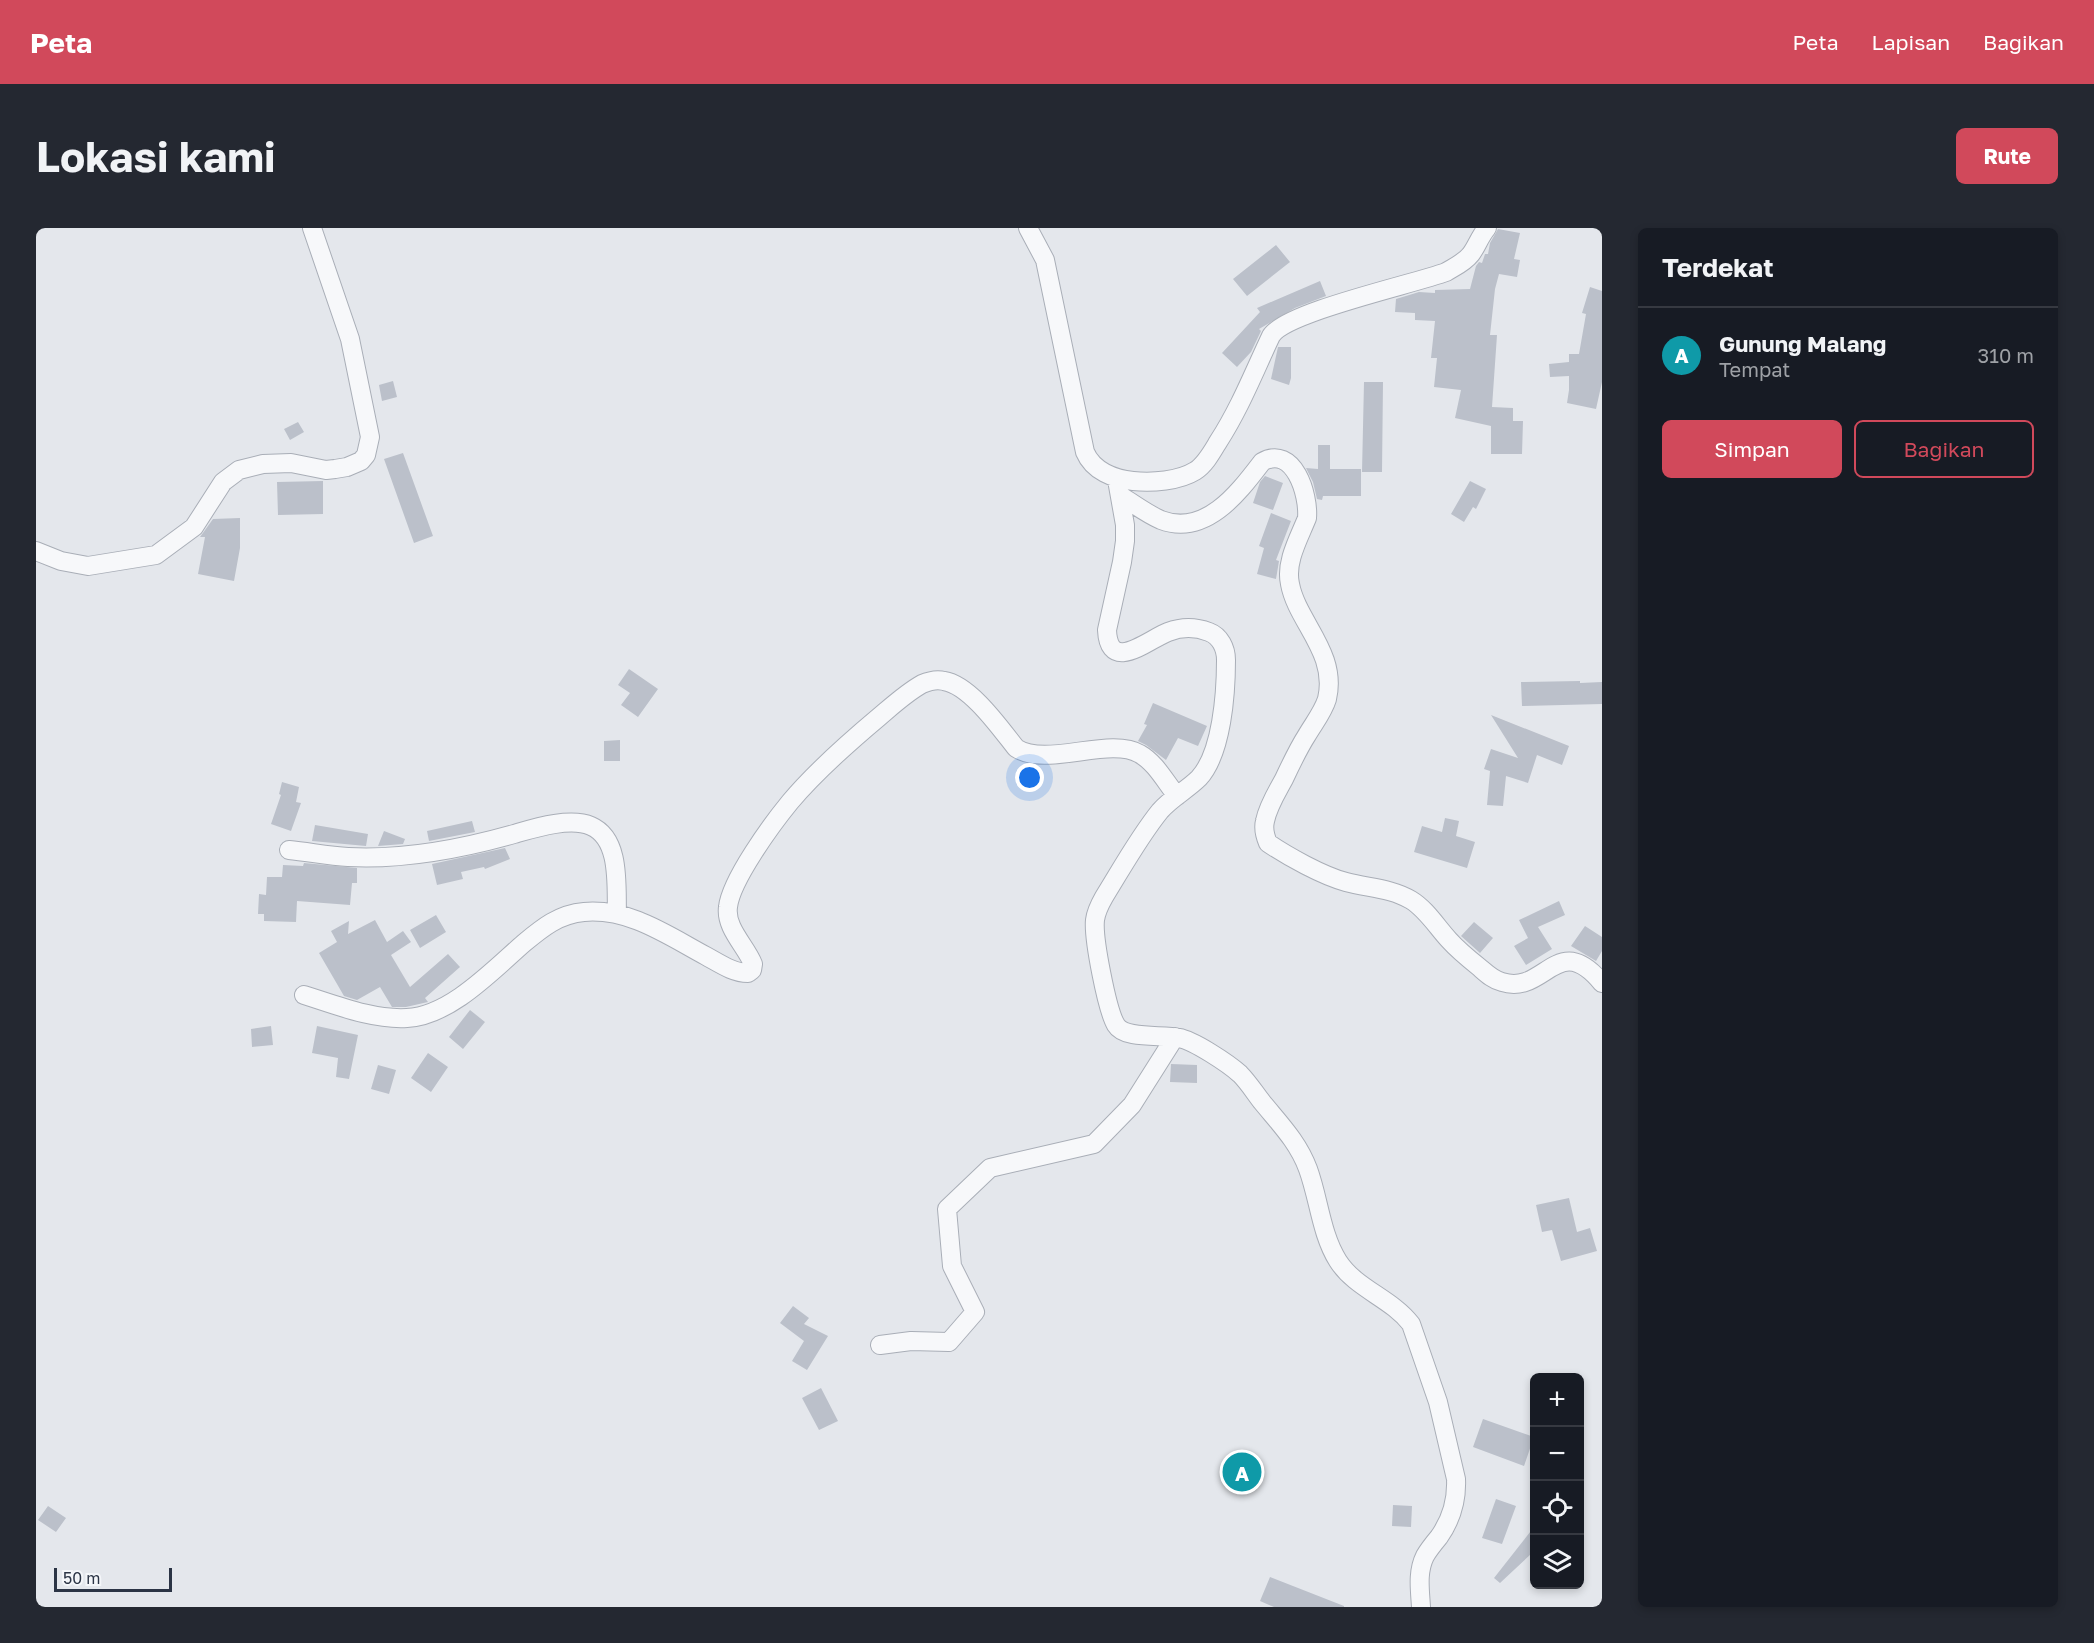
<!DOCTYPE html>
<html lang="id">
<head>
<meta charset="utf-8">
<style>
  :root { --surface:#171b24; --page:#242831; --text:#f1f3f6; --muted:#9ea1a6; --line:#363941; --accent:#d1495b }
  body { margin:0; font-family:"Golos Text",sans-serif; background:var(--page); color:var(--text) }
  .controls { position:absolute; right:18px; bottom:18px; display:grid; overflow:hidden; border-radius:9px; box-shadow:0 3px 9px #0003 }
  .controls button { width:54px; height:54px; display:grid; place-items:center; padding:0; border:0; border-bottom:2px solid var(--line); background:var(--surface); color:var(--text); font:30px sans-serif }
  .scale { position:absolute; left:18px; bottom:15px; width:118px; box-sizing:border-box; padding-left:6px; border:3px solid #2b3445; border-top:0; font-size:16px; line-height:21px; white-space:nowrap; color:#2b3445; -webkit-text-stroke:4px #f4f6f9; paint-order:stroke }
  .you { position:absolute; left:994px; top:550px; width:21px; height:21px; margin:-15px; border:4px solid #fff; border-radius:50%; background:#1a73e8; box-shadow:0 0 0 9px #1a73e833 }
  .badge { display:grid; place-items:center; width:39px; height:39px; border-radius:50%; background:var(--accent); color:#fff; font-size:20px; font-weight:700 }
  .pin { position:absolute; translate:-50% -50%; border:3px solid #fff; box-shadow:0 2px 6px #0006 }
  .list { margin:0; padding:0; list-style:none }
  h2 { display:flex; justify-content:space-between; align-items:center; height:78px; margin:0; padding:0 24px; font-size:26px }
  h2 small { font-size:20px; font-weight:400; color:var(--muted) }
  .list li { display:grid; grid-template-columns:39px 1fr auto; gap:18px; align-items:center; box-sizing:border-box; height:96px; padding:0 24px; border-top:2px solid var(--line) }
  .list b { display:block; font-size:22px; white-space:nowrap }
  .list p { margin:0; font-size:20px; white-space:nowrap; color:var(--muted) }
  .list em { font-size:20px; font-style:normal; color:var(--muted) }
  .actions { display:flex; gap:12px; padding:18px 24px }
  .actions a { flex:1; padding:14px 0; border:2px solid var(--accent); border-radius:9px; text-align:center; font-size:21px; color:var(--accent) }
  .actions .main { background:var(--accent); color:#fff }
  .icon { flex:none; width:33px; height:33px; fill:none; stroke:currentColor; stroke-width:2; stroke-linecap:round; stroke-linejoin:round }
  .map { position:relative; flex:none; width:1566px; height:1379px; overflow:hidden; border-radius:9px }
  header { display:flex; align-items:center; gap:36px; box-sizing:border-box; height:84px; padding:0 30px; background:var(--accent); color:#fff }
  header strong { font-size:28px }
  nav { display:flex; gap:33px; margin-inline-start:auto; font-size:21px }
  .intro { display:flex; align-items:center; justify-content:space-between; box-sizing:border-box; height:144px; padding:0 36px }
  h1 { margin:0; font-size:42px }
  .button { padding:15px 27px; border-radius:9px; background:var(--accent); color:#fff; font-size:21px; font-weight:700 }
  main { display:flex; gap:36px; padding:0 36px }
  aside { flex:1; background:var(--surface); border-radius:9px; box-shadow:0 3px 9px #0003 }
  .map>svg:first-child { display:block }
</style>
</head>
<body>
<header>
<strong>Peta</strong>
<nav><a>Peta</a><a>Lapisan</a><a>Bagikan</a></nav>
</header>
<div class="intro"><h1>Lokasi kami</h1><a class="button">Rute</a></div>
<main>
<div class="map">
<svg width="1566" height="1379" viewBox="0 0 1566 1379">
  <rect width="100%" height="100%" fill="#e4e7ec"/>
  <path fill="#bbc0ca" d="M1462 1 1484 5 1478 31 1484 32 1481 49 1463 46 1459 61 1454 107H1461L1456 179 1477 180V193H1487L1486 226H1455V198L1419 190 1425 162 1398 159 1401 130H1395L1399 93 1379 92V85L1359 84 1360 71 1383 64 1399 65V62L1434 61 1440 38 1443 34 1446 35 1449 26H1452L1454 15Z
    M1240 17 1254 34 1211 68 1197 51Z
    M1284 53 1290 68 1259 80 1223 101 1225 103 1215 124 1201 139 1186 125 1224 84 1221 80Z
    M1554 59 1566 63V154L1560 181 1531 175 1533 162V148L1514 149 1513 136 1533 134V126H1543L1550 86 1546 85Z
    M1242 119H1255V150L1253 157 1235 151Z
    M357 153 361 169 346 173 343 157Z
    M1328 154H1347L1346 244H1326Z
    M262 194 268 204 254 212 248 201Z
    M1282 217H1294V241H1325V268H1287L1286 272 1281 271 1277 254 1270 240 1282 241Z
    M367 225 397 308 378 315 348 231Z
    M1229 248 1247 255 1237 282 1217 275 1224 254Z
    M287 253V286L242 287 241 254Z
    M1434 253 1450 261 1440 281 1437 279 1428 294 1415 286Z
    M1235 285 1255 293 1240 332 1243 333 1240 351 1221 346 1228 320 1223 318Z
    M204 290V320L198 353 162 346 169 309H164L177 291Z
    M593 441 622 461 602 489 585 477 594 465 582 457Z
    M1544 453V455L1566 454V476L1486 478 1485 454Z
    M1117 475 1171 498 1162 518 1142 510 1130 532 1110 517 1102 513 1111 497 1108 496Z
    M1455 487 1533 518 1526 537 1501 527 1492 555 1470 548 1467 578 1451 577 1454 543 1448 541 1455 521 1482 530Z
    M584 512V533H568V513Z
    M246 554 263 559 260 574 265 575 255 603 235 596 245 567 243 566Z
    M1409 590 1423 593 1420 608 1439 614 1431 640 1378 624 1386 598 1406 604Z
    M436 593 439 604 393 613 391 603Z
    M279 597 332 606 330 618 276 613Z
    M348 603 369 611 367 616 342 618Z
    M469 620 474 631 449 641 448 639 425 644 427 651 401 657 396 636Z
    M268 635 321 640V655H316L314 677 261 673 260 694 228 693V686H222L223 666 230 667 231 649H246L247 637 267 638Z
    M1523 673 1529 687 1502 699 1516 721 1490 737 1478 718 1492 710 1483 692Z
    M400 687 410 704 384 720 374 702Z
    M339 692 351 714 367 703 375 714 355 727 374 759 412 726 424 739 389 770 392 774 370 779H356L344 759 321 772 308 768 283 725 301 714 295 703 313 693 312 706Z
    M1438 694 1457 710 1444 725 1425 708Z
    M1549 698 1566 709V723L1560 733 1535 718Z
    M434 782 449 794 427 821 413 809Z
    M235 798 237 817 216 819 215 801Z
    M281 798 322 807 313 851 300 849 302 830 276 825Z
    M392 825 412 839 395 864 375 850Z
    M1135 836 1161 837V855L1134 854Z
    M342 837 360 842 353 866 335 861Z
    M1533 970 1541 1004 1554 1000 1561 1023 1525 1033 1516 1002 1506 1004 1500 977Z
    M757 1078 773 1090 768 1096 792 1108 771 1142 756 1133 768 1113 744 1095Z
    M785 1160 802 1193 783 1202 766 1170Z
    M1447 1191 1498 1209 1488 1238 1437 1219Z
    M1460 1271 1480 1278 1466 1316 1446 1310Z
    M1357 1277 1376 1278 1375 1299 1356 1298Z
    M12 1278 30 1290 20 1304 2 1292Z
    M1498 1299V1327L1495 1326 1464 1355 1458 1350Z
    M1234 1349 1308 1378V1379H1238L1224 1373Z"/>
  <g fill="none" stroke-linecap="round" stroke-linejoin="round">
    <defs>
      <path id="street" d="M992 0 1009 32 1049 224C1057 243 1078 251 1097 253 1116 255 1143 253 1159 243 1169 237 1176 224 1182 214 1204 180 1218 144 1235 108 1249 84 1378 56 1410 44 1418 39 1428 35 1435 26 1441 18 1444 8 1451 0
        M1081 252 1089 297V313L1086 334 1071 402C1073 447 1113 411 1132 404 1145 399 1160 399 1173 404 1184 408 1190 420 1190 432 1190 465 1186 525 1163 550 1151 562 1135 570 1124 583 1103 609 1086 640 1068 669 1064 676 1060 684 1059 692 1057 710 1071 782 1080 797 1089 812 1127 806 1143 810 1157 812 1193 836 1204 846 1212 854 1219 865 1226 874 1244 896 1262 914 1272 941 1283 971 1285 1006 1302 1033 1320 1061 1355 1070 1375 1096L1402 1174 1420 1251C1421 1272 1415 1292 1403 1309 1398 1315 1393 1321 1389 1328 1381 1344 1384 1362 1385 1379
        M1085 268C1098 276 1111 286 1125 292 1170 309 1203 264 1226 234 1258 216 1273 267 1271 290 1263 310 1249 334 1254 356 1261 394 1302 425 1291 471 1287 484 1278 495 1271 507 1262 521 1255 536 1248 551 1241 564 1232 578 1229 593 1227 601 1229 608 1232 615 1251 628 1287 648 1310 654 1332 660 1355 660 1375 672 1390 681 1401 699 1413 712 1422 722 1433 731 1443 739 1450 745 1457 752 1466 754 1509 768 1521 701 1566 755
        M0 323 25 333 52 338 120 327 158 299 187 254 203 242 227 236 255 235 290 242 299 241 311 239 325 233 330 227 334 209 314 111 276 0
        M253 622C273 624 293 628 312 629 368 632 425 621 478 606 499 600 534 589 555 598 585 611 580 658 581 685
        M268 767C300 777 337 792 371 790 414 788 457 742 488 715 506 700 523 686 548 684 593 680 631 707 670 728 683 735 697 745 712 745L716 742 717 736C710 718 689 700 692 679 695 652 736 596 754 574 780 543 812 515 843 489 856 478 870 465 886 456 893 453 901 451 908 453 934 457 964 500 980 520 1010 540 1074 508 1104 526 1120 535 1130 555 1141 568
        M844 1117 875 1113 913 1114 939 1084 916 1038 911 981 954 940 1058 916 1096 877 1139 809"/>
    </defs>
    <use href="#street" stroke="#a9aeb7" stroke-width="20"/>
    <use href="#street" stroke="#f7f8fa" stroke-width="18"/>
  </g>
</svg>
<div class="controls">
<button>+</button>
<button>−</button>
<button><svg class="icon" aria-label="locate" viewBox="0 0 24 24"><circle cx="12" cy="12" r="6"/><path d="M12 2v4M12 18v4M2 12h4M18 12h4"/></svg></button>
<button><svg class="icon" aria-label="layers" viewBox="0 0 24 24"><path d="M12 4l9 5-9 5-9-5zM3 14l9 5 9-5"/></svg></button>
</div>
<div class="scale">50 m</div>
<div class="you"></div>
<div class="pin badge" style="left:1206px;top:1244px;background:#0f9aa8">A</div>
</div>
<aside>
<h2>Terdekat<small></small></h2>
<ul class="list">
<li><span class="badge" style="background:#0f9aa8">A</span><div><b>Gunung Malang</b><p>Tempat</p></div><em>310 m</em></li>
</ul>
<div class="actions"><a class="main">Simpan</a><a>Bagikan</a></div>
</aside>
</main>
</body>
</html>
